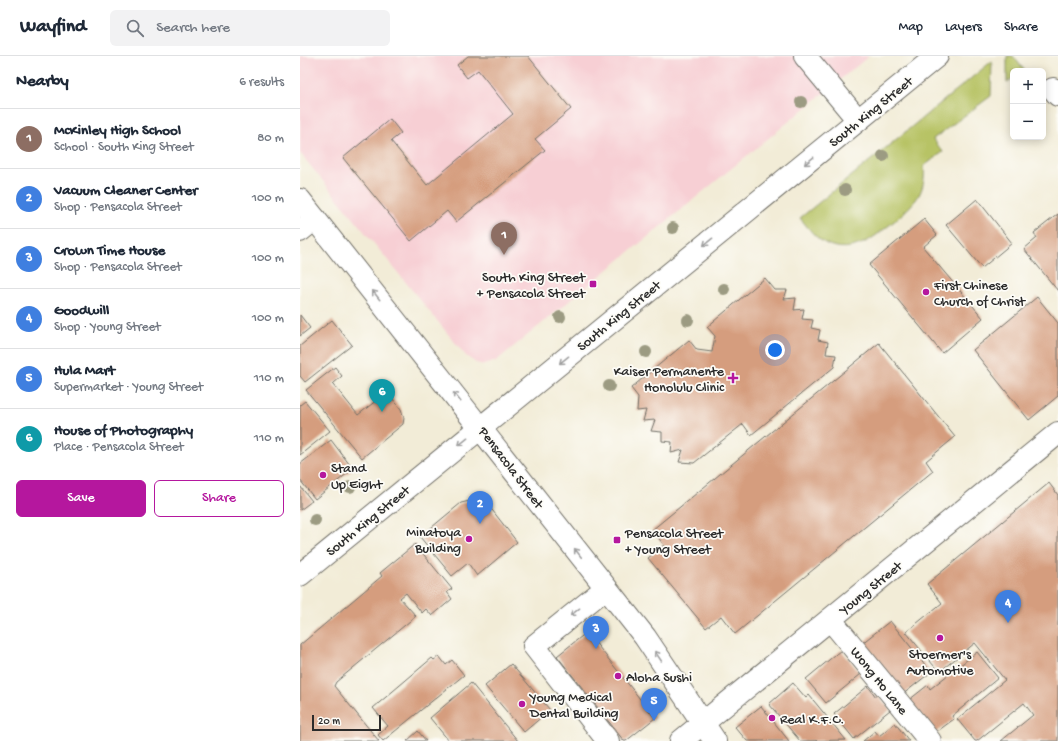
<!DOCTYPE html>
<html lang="en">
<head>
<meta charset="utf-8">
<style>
  :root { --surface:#fff; --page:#f2f2f3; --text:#1f2937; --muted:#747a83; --line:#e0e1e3; --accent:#b5179e }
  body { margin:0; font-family:"Gochi Hand",sans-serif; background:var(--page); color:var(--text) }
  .controls { position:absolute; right:12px; top:12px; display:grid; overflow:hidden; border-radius:6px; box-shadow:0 2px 10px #0003 }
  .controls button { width:36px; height:36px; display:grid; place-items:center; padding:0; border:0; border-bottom:1px solid var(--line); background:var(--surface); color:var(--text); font:20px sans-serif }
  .scale { position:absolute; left:12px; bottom:10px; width:69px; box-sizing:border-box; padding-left:4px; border:2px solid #2b2b2b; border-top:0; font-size:11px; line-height:14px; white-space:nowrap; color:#2b2b2b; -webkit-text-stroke:3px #fdfcf7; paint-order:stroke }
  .you { position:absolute; left:475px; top:294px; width:14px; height:14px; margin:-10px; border:3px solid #fff; border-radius:50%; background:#1a73e8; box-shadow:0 0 0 6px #1a73e833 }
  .badge { display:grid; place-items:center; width:26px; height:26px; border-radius:50%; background:var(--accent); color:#fff; font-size:13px; font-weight:700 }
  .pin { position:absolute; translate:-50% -33px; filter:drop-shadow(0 1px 2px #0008) }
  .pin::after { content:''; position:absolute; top:21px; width:14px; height:12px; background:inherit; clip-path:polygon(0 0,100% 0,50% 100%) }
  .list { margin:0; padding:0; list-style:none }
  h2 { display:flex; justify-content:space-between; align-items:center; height:52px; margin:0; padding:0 16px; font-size:17px }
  h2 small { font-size:13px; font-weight:400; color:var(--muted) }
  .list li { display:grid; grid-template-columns:26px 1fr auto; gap:12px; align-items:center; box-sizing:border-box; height:60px; padding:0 16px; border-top:1px solid var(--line) }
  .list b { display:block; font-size:15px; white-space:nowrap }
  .list p { margin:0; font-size:13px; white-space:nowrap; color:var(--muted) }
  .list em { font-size:13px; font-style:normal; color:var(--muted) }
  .actions { display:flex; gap:8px; padding:12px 16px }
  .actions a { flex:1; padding:9px 0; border:1px solid var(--accent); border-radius:6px; text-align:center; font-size:14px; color:var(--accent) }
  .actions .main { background:var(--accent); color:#fff }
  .icon { flex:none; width:22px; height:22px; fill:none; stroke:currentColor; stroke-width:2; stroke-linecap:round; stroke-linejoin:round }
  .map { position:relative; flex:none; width:758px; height:685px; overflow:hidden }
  header { display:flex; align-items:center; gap:24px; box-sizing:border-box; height:56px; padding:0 20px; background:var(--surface); border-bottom:1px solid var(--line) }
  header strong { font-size:19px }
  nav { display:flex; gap:22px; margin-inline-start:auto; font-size:14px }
  .search { width:280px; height:36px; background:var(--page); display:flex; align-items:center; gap:10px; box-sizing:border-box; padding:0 14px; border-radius:6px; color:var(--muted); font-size:15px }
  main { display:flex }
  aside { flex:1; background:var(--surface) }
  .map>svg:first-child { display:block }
</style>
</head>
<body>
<header>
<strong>Wayfind</strong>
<div class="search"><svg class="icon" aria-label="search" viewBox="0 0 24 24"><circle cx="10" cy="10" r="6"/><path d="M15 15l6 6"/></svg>Search here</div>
<nav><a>Map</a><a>Layers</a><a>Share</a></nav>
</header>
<main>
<aside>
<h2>Nearby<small>6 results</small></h2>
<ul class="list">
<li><span class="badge" style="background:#8d6e63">1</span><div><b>McKinley High School</b><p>School · South King Street</p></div><em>80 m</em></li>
<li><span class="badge" style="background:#3f7fe0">2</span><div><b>Vacuum Cleaner Center</b><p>Shop · Pensacola Street</p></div><em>100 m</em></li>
<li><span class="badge" style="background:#3f7fe0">3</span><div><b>Crown Time House</b><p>Shop · Pensacola Street</p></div><em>100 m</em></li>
<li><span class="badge" style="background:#3f7fe0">4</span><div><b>Goodwill</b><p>Shop · Young Street</p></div><em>100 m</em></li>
<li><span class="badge" style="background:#3f7fe0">5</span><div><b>Hula Mart</b><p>Supermarket · Young Street</p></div><em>110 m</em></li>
<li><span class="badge" style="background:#0f9aa8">6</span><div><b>House of Photography</b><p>Place · Pensacola Street</p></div><em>110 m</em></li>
</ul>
<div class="actions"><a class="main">Save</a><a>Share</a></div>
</aside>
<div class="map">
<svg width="758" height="685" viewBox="0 0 758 685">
  <rect width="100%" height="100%" fill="#fdfcf7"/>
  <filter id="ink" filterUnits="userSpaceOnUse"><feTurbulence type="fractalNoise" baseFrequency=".025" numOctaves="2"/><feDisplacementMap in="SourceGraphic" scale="8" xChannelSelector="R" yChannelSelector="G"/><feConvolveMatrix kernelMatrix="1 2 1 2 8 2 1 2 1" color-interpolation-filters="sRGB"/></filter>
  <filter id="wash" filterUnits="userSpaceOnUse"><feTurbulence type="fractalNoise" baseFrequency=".012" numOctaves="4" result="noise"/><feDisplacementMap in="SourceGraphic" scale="16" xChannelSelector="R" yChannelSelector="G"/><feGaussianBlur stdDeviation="0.9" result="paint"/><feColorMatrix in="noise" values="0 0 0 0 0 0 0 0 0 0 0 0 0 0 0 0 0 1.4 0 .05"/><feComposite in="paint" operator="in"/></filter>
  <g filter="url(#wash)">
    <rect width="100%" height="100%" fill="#f2ecd7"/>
    <path fill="#f7cfd4" d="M0 0H569L196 305 184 309 176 307 166 300 0 97Z"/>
    <path fill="#b7c365" stroke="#717748" d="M707 0H713L725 15H713V22L707 27Z
      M692 5 691 40 633 83 643 96 624 110C625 120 624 130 619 139 613 151 579 179 567 185 558 190 547 193 537 191 520 189 510 174 500 162Z"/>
    <g id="blocks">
      <path fill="#d59d7e" d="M168 0H228L271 53 235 83 245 94 156 166 147 155 111 185 43 102 90 63 101 77 91 85 127 129 213 58 178 14 167 22 157 9Z
        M677 143 712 187 682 212 646 169Z
        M758 158V235L724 193 737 182 734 177Z
        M624 163 637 179 623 191 683 262 642 297 569 209Z
        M465 222 475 234H487L484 243 496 242 494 254 504 253 502 263 513 264 511 272 520 274 518 284 528 286 526 298 536 299 534 311 451 379 443 368 394 407 379 406 383 394 371 397 372 386 362 385V376L351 375 355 364 343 365 346 354 337 355 338 341 331 332 389 284 397 294 412 296 415 280 407 271Z
        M737 241 758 267V340L729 364 673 294Z
        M0 259 10 272 0 280Z
        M32 264 52 289 5 326 0 320V290Z
        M579 287 655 381 626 405 633 415 435 578 421 560 406 572 348 502 364 489 352 474Z
        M35 311 42 320 33 328 58 359 87 336 101 353 104 362 103 368 62 402 6 334Z
        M5 345 30 375 0 399V349Z
        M31 384 53 413 15 443 0 424V408Z
        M749 427 758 439V685H701L733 659 724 647 677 685H675L657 663 705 624 675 587 639 616 606 576 642 547 627 528Z
        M0 430 12 445 0 454Z
        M174 444 189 450 217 486 177 520 168 507 152 520 120 481 161 447Z
        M115 488 152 533 147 536 152 543 132 560 126 553 122 557 106 537 100 542 116 560 36 626 34 630 79 685H0V589L82 520 80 517Z
        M590 565 631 616 602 639 561 588Z
        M287 576 355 662 326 685H324L257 600Z
        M541 594 561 618 526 647 506 623Z
        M677 596 698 622 652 660 654 663 635 677 609 644 628 629 630 633Z
        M139 600 146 609 152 604 164 619 83 685 78 679 88 670 73 652 132 602 134 604Z
        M211 608 250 654 224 676 185 630Z
        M171 627 204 668 218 685H149L130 662Z
        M493 627 506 642 509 639 546 684 500 685 469 648Z
        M568 630 576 641 578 639 590 654 554 683 534 658Z
        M461 650 489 685H447L435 671Z
        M595 667 609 685H563L575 675 579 680Z
        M118 675 126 685H107Z"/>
    </g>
  </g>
  <g filter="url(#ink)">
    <use href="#blocks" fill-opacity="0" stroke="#716f67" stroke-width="1"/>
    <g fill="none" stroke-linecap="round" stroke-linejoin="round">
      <defs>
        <path id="minor" d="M505 0 558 64
          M753 33 758 39
          M0 175 15 163
          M306 532 234 590 308 685
          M530 563 630 685
          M381 685 758 377"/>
        <path id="major" d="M0 144 345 581 415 685
          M0 519 637 0"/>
      </defs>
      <use href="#minor" stroke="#716f67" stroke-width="24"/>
      <use href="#major" stroke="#716f67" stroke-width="24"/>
      <use href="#minor" stroke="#fff" stroke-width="22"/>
      <use href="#major" stroke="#fff" stroke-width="22"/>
    </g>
    <g fill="#9c9b82">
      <circle cx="501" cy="46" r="6"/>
      <circle cx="583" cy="100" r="6"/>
      <circle cx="545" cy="134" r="6"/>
      <circle cx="373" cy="172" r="6"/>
      <circle cx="424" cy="233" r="6"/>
      <circle cx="260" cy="261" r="6"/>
      <circle cx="388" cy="264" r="6"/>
      <circle cx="346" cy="296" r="6"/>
      <circle cx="309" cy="330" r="6"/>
      <circle cx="50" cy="431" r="6"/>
      <circle cx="15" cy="464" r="6"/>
    </g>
    <defs><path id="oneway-shaft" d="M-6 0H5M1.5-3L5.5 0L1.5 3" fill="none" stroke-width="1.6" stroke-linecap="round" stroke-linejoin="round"/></defs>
    <g stroke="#a0a0a0">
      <use href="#oneway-shaft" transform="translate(509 105) rotate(141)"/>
      <use href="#oneway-shaft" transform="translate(408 186) rotate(141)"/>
      <use href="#oneway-shaft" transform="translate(76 239) rotate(-129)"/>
      <use href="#oneway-shaft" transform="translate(264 304) rotate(141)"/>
      <use href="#oneway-shaft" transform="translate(157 341) rotate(-129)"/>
      <use href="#oneway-shaft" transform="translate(163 386) rotate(141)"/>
      <use href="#oneway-shaft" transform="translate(278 497) rotate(-128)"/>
      <use href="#oneway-shaft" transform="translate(275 556) rotate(141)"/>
      <use href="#oneway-shaft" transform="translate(358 600) rotate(-124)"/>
    </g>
  </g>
  <g fill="#b5179e" stroke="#fdfcf7" stroke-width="1.5">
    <rect x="289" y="224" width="8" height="8" rx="2"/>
    <circle cx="626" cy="236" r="4"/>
    <path d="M431 316h4v4h4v4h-4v4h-4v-4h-4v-4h4z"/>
    <circle cx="23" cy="419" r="4"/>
    <circle cx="169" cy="483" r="4"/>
    <rect x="313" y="480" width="8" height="8" rx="2"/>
    <circle cx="640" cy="582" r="4"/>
    <circle cx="318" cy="620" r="4"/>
    <circle cx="222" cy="648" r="4"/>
    <circle cx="472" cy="662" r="4"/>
  </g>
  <g text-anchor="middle" stroke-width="3.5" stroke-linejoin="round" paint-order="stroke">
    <g font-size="14" fill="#2b2b2b" stroke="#fdfcf7">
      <text transform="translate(570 55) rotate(-39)" y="5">South King Street</text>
      <text transform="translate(318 259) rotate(-39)" y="5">South King Street</text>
      <text transform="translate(212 411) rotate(53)" y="5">Pensacola Street</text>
      <text transform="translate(67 464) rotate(-39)" y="5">South King Street</text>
      <text transform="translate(570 531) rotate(-39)" y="5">Young Street</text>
      <text transform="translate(580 624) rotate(51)" y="5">Wong Ho Lane</text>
    </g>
    <g font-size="14" fill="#2b2b2b" stroke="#fdfcf7" text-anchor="start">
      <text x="285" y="225" text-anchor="end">South King Street<tspan x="285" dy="16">+ Pensacola Street</tspan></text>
      <text x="634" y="233">First Chinese<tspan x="634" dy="16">Church of Christ</tspan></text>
      <text x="424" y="319" text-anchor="end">Kaiser Permanente<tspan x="424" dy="16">Honolulu Clinic</tspan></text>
      <text x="31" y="416">Stand<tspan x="31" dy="16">Up Eight</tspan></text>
      <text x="161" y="480" text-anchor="end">Minatoya<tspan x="161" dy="16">Building</tspan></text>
      <text x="325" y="481">Pensacola Street<tspan x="325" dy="16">+ Young Street</tspan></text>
      <text x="640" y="602" text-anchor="middle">Stoermer's<tspan x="640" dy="16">Automotive</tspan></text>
      <text x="326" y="625">Aloha Sushi</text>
      <text x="230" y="645">Young Medical<tspan x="230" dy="16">Dental Building</tspan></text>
      <text x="480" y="667">Real K.F.C.</text>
    </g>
  </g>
</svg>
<div class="controls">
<button>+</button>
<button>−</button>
</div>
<div class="scale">20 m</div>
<div class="you"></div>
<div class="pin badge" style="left:204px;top:199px;background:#8d6e63">1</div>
<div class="pin badge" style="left:180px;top:468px;background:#3f7fe0">2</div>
<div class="pin badge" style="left:296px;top:593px;background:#3f7fe0">3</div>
<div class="pin badge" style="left:708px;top:567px;background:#3f7fe0">4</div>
<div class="pin badge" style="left:354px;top:665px;background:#3f7fe0">5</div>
<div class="pin badge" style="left:82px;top:356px;background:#0f9aa8">6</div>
</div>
</main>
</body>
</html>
